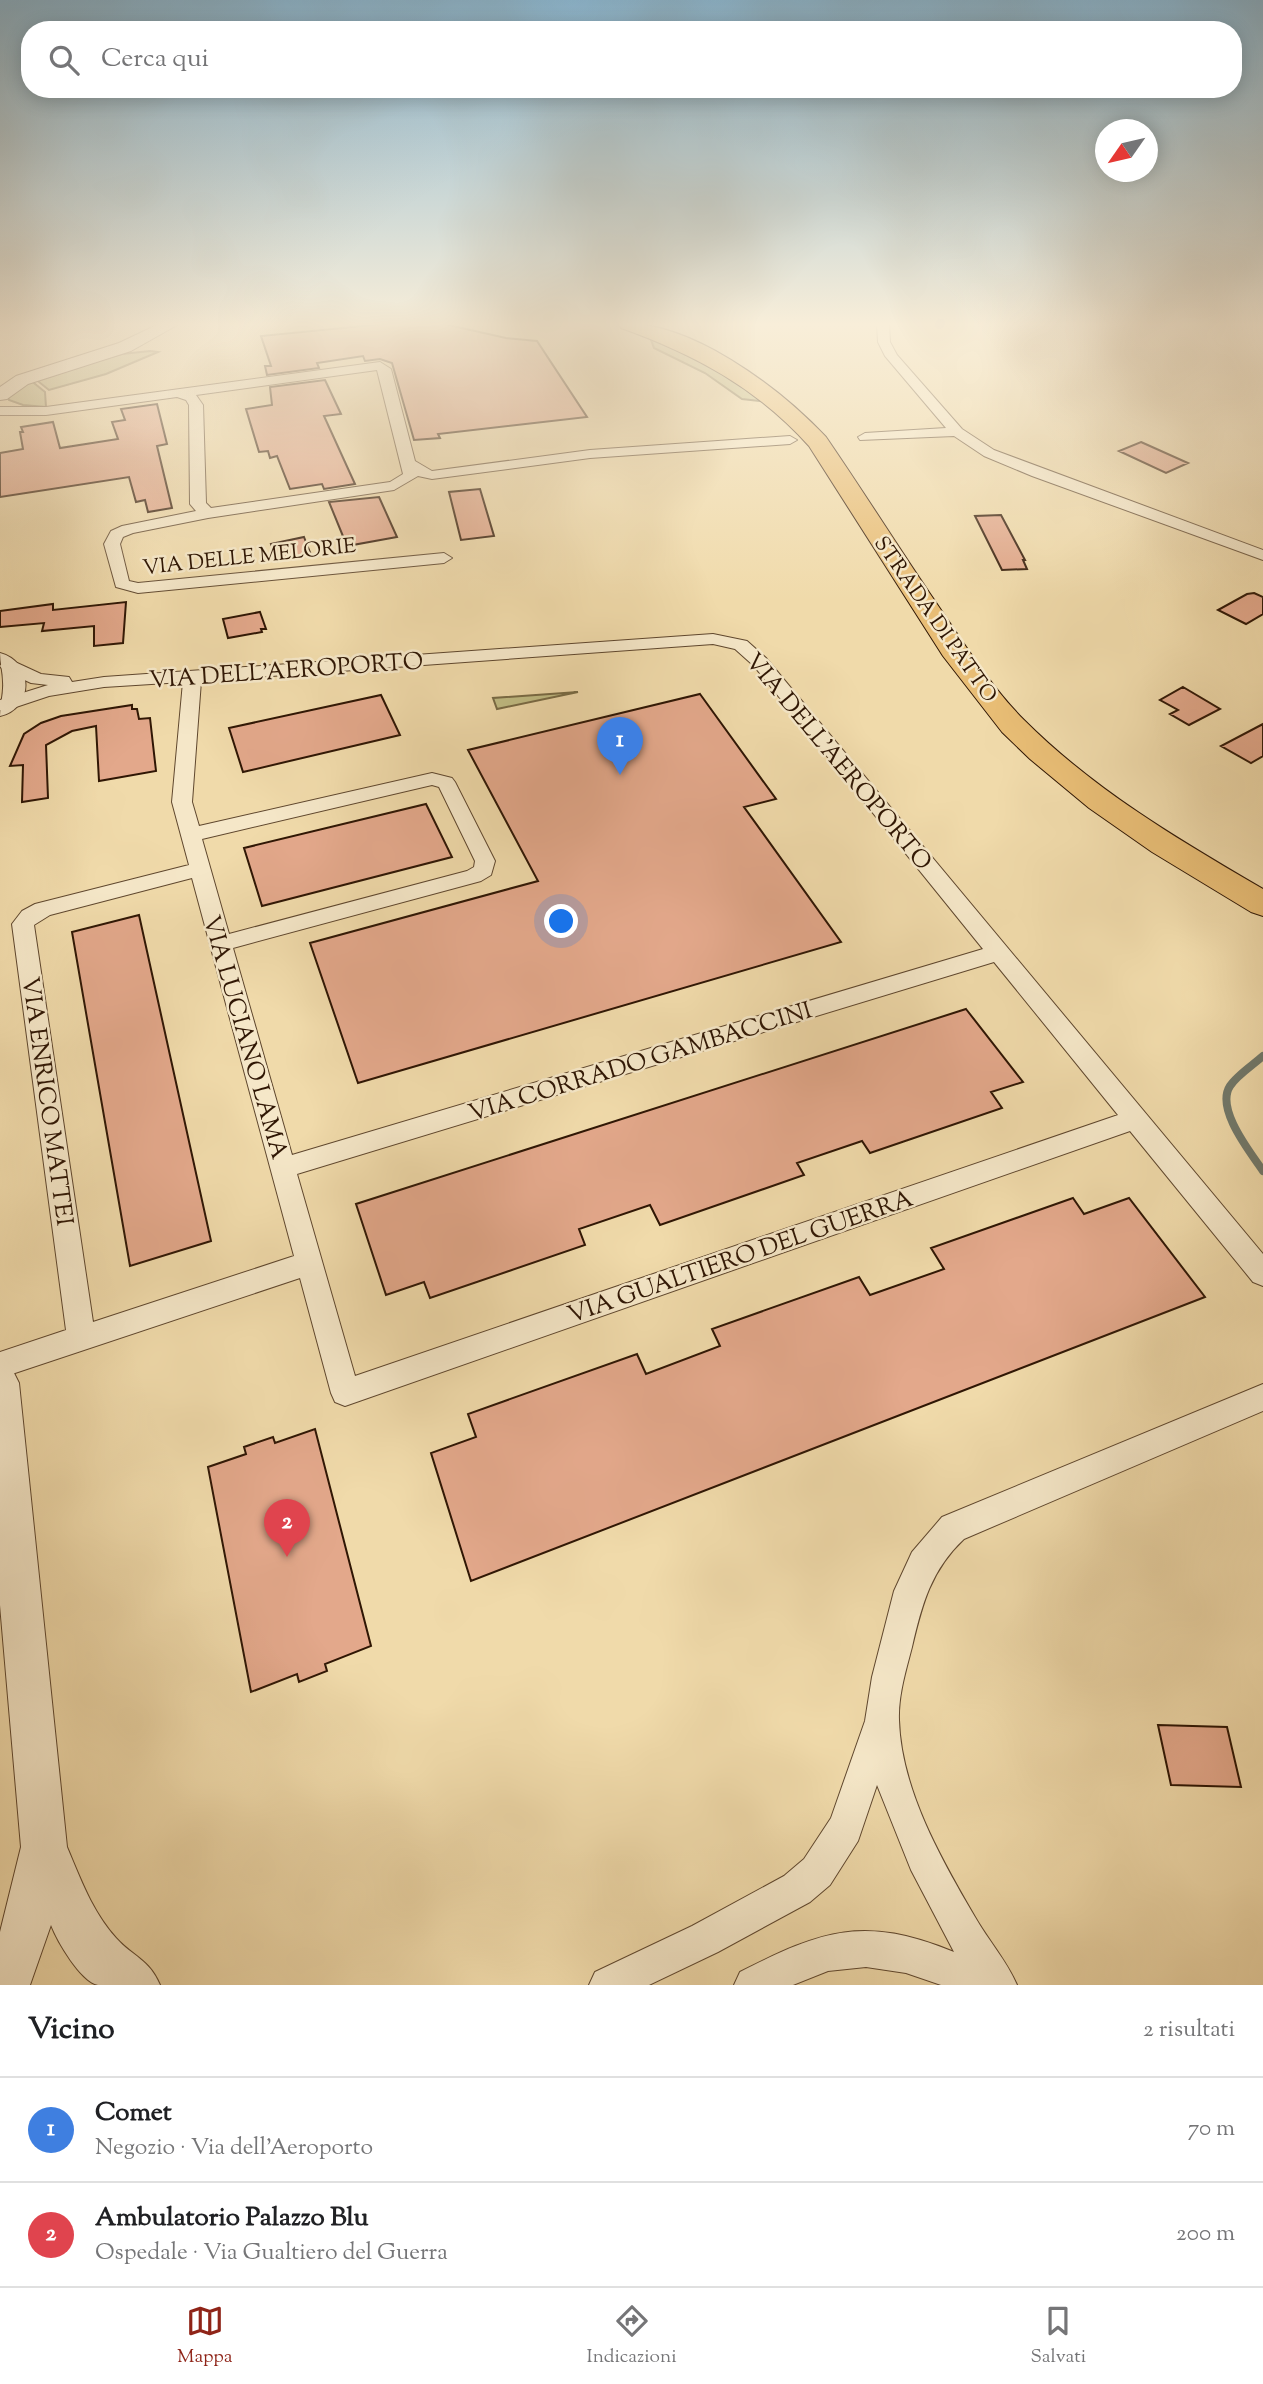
<!DOCTYPE html>
<html lang="it">
<head>
<meta charset="utf-8">
<style>
  :root { --surface:#fff; --page:#f2f2f2; --text:#202124; --muted:#757577; --line:#e0e0e0; --accent:#8f2418 }
  body { margin:0; font-family:"Sorts Mill Goudy",serif; background:var(--page); color:var(--text) }
  .compass { position:absolute; left:1095px; top:119px; width:63px; height:63px; border-radius:50%; background:var(--surface); box-shadow:0 4px 18px #0003; rotate:236deg }
  .you { position:absolute; left:562px; top:922px; width:24px; height:24px; margin:-18px; border:5px solid #fff; border-radius:50%; background:#1a73e8; box-shadow:0 0 0 10px #1a73e833 }
  .badge { display:grid; place-items:center; width:46px; height:46px; border-radius:50%; background:var(--accent); color:#fff; font-size:23px; font-weight:700 }
  .pin { position:absolute; translate:-50% -58px; filter:drop-shadow(0 2px 4px #0008) }
  .pin::after { content:''; position:absolute; top:37px; width:24px; height:21px; background:inherit; clip-path:polygon(0 0,100% 0,50% 100%) }
  .list { margin:0; padding:0; list-style:none }
  h2 { display:flex; justify-content:space-between; align-items:center; height:91px; margin:0; padding:0 28px; font-size:30px }
  h2 small { font-size:23px; font-weight:400; color:var(--muted) }
  .list li { display:grid; grid-template-columns:46px 1fr auto; gap:21px; align-items:center; box-sizing:border-box; height:105px; padding:0 28px; border-top:2px solid var(--line) }
  .list b { display:block; font-size:26px; white-space:nowrap }
  .list p { margin:0; font-size:23px; white-space:nowrap; color:var(--muted) }
  .list em { font-size:23px; font-style:normal; color:var(--muted) }
  .icon { flex:none; width:38px; height:38px; fill:none; stroke:currentColor; stroke-width:2; stroke-linecap:round; stroke-linejoin:round }
  .map { position:relative; flex:none; width:1263px; height:1985px; overflow:hidden }
  .search { position:absolute; background:var(--surface); box-shadow:0 4px 18px #0003; left:21px; right:21px; top:21px; height:77px; display:flex; align-items:center; gap:18px; box-sizing:border-box; padding:0 24px; border-radius:28px; color:var(--muted); font-size:26px }
  .sheet { height:301px; background:var(--surface) }
  nav { display:flex; justify-content:space-around; align-items:center; box-sizing:border-box; height:98px; border-top:2px solid var(--line); background:var(--surface); font-size:19px; color:var(--muted) }
  nav a { display:grid; justify-items:center; gap:4px }
  nav .on { color:var(--accent) }
  .map>svg:first-child { display:block }
</style>
</head>
<body>
<div class="map">
<svg width="1263" height="1985" viewBox="0 0 1263 1985">
  <rect width="100%" height="100%" fill="#f0daaa"/>
  <filter id="stains"><feTurbulence type="fractalNoise" baseFrequency=".00286" numOctaves="4"/><feColorMatrix values="0 0 0 0 .2 0 0 0 0 .09 0 0 0 0 .02 0 0 0 .5 -.17"/></filter>
  <radialGradient id="worn" r=".72"><stop offset=".6" stop-color="#630" stop-opacity="0"/><stop offset="1" stop-color="#630" stop-opacity=".3"/></radialGradient>
  <path fill="#c1bd84" stroke="#786a44" stroke-width="2" d="M650 337 683 350 768 402 742 399 705 373 654 348Z
    M150 351 158 352 106 374 49 390 34 378 122 354Z
    M29 379 45 392 46 407 23 405 9 400 8 397Z
    M578 692 497 709 493 698Z"/>
  <g fill="none" stroke-linecap="round" stroke-linejoin="round">
    <path stroke="#70786b" stroke-width="8" d="M1263 1056C1253 1065 1237 1075 1230 1086 1215 1109 1251 1153 1263 1171"/>
  </g>
  <path fill="#e3a88b" stroke="#2f1604" stroke-width="2" d="M383 324H444L506 338 537 341 587 417 438 434 440 438 414 440 392 363 380 359 365 361 363 356 317 363 319 368 267 375 265 366H271L261 336Z
    M325 380 341 414 324 416 355 484 324 489 322 484 290 489 277 456 270 458 268 451 259 452 246 409 272 405 270 387Z
    M157 404 167 444 157 446 172 508 148 512 145 500 136 502 129 477 0 497V453L23 449 20 432H23L21 427 53 422 60 448 118 439 112 422 125 420 121 409Z
    M1141 442 1188 463 1166 473 1119 451Z
    M480 489 494 536 461 540 449 492Z
    M379 497 397 537 347 546 329 502Z
    M1001 515 1025 560H1023L1027 569 1002 570 975 516Z
    M304 537 311 555 278 561 271 544Z
    M1254 593 1263 597V614L1246 624 1218 610 1247 594Z
    M126 602 123 643 94 646V626L42 631 44 623 0 627V611L53 604V610Z
    M260 612 266 629H261L262 632 228 638 223 619Z
    M1183 687 1220 709 1189 725 1170 714 1178 710 1160 700Z
    M700 694 776 799 744 807 841 942 358 1083 310 943 538 881 468 750Z
    M381 695 400 735 243 772 229 728Z
    M132 705V709H137L139 719 150 718 156 771 99 781 96 726 72 731 46 745 48 798 22 802 23 765 10 766 24 734 41 723 61 716Z
    M1263 724V756L1251 763 1221 746Z
    M426 804 452 857 262 906 244 848Z
    M139 915 211 1241 130 1266 72 932Z
    M966 1009 1023 1082 991 1092 1002 1108 870 1153 862 1141 797 1163 804 1175 660 1225 650 1205 579 1229 585 1245 430 1298 424 1282 386 1295 356 1204Z
    M1073 1198 1084 1214 1129 1198 1205 1297 471 1581 431 1453 476 1437 468 1414 637 1354 646 1374 720 1346 712 1329 859 1277 870 1295 944 1269 931 1248Z
    M315 1429 371 1646 325 1664 327 1671 299 1682 297 1674 251 1692 208 1467 246 1454 244 1447 273 1437 275 1443Z
    M1158 1725 1227 1727 1241 1787 1171 1785Z"/>
  <g fill="none" stroke-linecap="round" stroke-linejoin="round">
    <defs>
      <path id="minor" d="M877 324H889L890 342 897 355 962 429 994 450 1263 550V560L1032 476 984 456 954 436 860 440 858 437 865 433 946 428 885 356 878 342Z
        M380 362 391 369 415 461 432 471 590 450 790 436 797 440 790 444 590 458 432 479 418 476 394 490 208 518 133 533 123 537 120 544 129 581 138 583 444 553 452 558 444 563 138 593 116 587 104 544 111 531 122 526 196 511 190 504 189 405 186 400 177 397 46 415H0V407H46ZM377 370 403 474 390 482 211 508 206 503 203 405 196 395Z
        M713 634 747 641 766 658 1263 1254V1286L1253 1282 1130 1131 345 1406 335 1402 331 1393 300 1278 0 1378V1352L66 1330 12 924 22 911 35 904 189 865 172 802 183 682 104 687 49 696 4 711 0 710V700L48 685 31 683 3 670 0 666 3 662H15L41 674 69 677 72 682 104 677ZM713 644 735 649 754 666 983 949 292 1155 233 948 481 881 491 875 495 861 455 782 452 778 432 773 199 826 192 802 201 681ZM432 785 439 787 475 861 474 867 467 871 229 934 202 839ZM192 878 294 1256 93 1322 34 925 50 915ZM994 962 1118 1115 355 1376 297 1174Z
        M1263 1384V1411L964 1539C931 1570 922 1604 912 1647 906 1670 898 1696 899 1720 901 1789 941 1859 975 1917 988 1940 1007 1961 1017 1985H941L906 1973 866 1967 828 1971 793 1985H734L740 1972C822 1930 864 1915 954 1952L911 1870 877 1785 858 1841 830 1885 810 1902 718 1952 649 1985H589L595 1972 692 1926 784 1876 804 1859 831 1818 865 1721 872 1677 894 1591 912 1552 942 1517Z"/>
      <path id="tertiary" d="M159 324H179L131 351 28 384 7 399 0 400V387L16 376 119 343Z
        M0 653C34 662 34 708 0 716 0 705 4 693 3 682 3 672 0 663 0 653Z
        M0 1366 13 1371 19 1383 67 1847C81 1880 92 1911 116 1938 133 1957 149 1959 160 1985 140 1985 117 1985 98 1985 81 1982 57 1941 51 1925L30 1985H0V1932L21 1847 0 1605Z"/>
      <path id="primary" d="M618 324C688 318 780 388 826 437 865 494 902 553 941 610 967 648 992 688 1024 720 1094 790 1179 840 1263 889V916L1251 912 1152 852 1089 808 1030 759 1002 732 943 656 809 446C757 388 694 354 621 328Z"/>
    </defs>
    <use href="#minor" stroke="#5f472e" stroke-width="2"/>
    <use href="#tertiary" stroke="#5f472e" stroke-width="2"/>
    <use href="#primary" stroke="#2f1604" stroke-width="2"/>
    <use href="#minor" fill="#f5e7c8" fill-rule="evenodd"/>
    <use href="#tertiary" fill="#f5e7c8" fill-rule="evenodd"/>
    <use href="#primary" fill="#e8bd75" fill-rule="evenodd"/>
  </g>
  <linearGradient id="sky" x2="0" y2="1"><stop stop-color="#89b6d1"/><stop offset="0.54" stop-color="#f8eed9"/><stop offset="1" stop-color="#f8eed9" stop-opacity="0"/></linearGradient>
  <rect width="1263" height="601" fill="url(#sky)"/>
  <g text-anchor="middle" stroke-width="5" stroke-linejoin="round" paint-order="stroke">
    <g font-size="21" fill="#2f1604" stroke="#f5e7c8">
      <text transform="translate(249 556) rotate(-6)" y="7">VIA DELLE MELORIE</text>
      <text transform="translate(936 619) rotate(55)" y="7">STRADA DI PATTO</text>
    </g>
    <g font-size="24" fill="#2f1604" stroke="#f5e7c8">
      <text transform="translate(286 670) rotate(-4)" y="8">VIA DELL'AEROPORTO</text>
      <text transform="translate(839 761) rotate(50)" y="8">VIA DELL'AEROPORTO</text>
      <text transform="translate(246 1037) rotate(74)" y="8">VIA LUCIANO LAMA</text>
      <text transform="translate(640 1061) rotate(-17)" y="8">VIA CORRADO GAMBACCINI</text>
      <text transform="translate(48 1101) rotate(82)" y="8">VIA ENRICO MATTEI</text>
      <text transform="translate(740 1256) rotate(-19)" y="8">VIA GUALTIERO DEL GUERRA</text>
    </g>
  </g>
  <rect width="100%" height="100%" filter="url(#stains)"/>
  <rect width="100%" height="100%" fill="url(#worn)"/>
</svg>
<svg class="compass" viewBox="-18 -18 36 36"><path d="M0-13l5 13h-10z" fill="#e53935"/><path d="M0 13l5-13h-10z" fill="#757577"/></svg>
<div class="you"></div>
<div class="pin badge" style="left:620px;top:775px;background:#3f7fe0">1</div>
<div class="pin badge" style="left:287px;top:1557px;background:#e0444e">2</div>
<div class="search"><svg class="icon" aria-label="search" viewBox="0 0 24 24"><circle cx="10" cy="10" r="6"/><path d="M15 15l6 6"/></svg>Cerca qui</div>
</div>
<section class="sheet">
<h2>Vicino<small>2 risultati</small></h2>
<ul class="list">
<li><span class="badge" style="background:#3f7fe0">1</span><div><b>Comet</b><p>Negozio · Via dell'Aeroporto</p></div><em>70 m</em></li>
<li><span class="badge" style="background:#e0444e">2</span><div><b>Ambulatorio Palazzo Blu</b><p>Ospedale · Via Gualtiero del Guerra</p></div><em>200 m</em></li>
</ul>
</section>
<nav>
<a class="on"><svg class="icon" aria-label="map" viewBox="0 0 24 24"><path d="M3 6l6-2 6 2 6-2v14l-6 2-6-2-6 2zM9 4v14M15 6v14"/></svg>Mappa</a>
<a><svg class="icon" aria-label="directions" viewBox="0 0 24 24"><path d="M12 3l9 9-9 9-9-9zM9 14v-3h6M13 9l2 2-2 2"/></svg>Indicazioni</a>
<a><svg class="icon" aria-label="saved" viewBox="0 0 24 24"><path d="M7 4h10v16l-5-4-5 4z"/></svg>Salvati</a>
</nav>
</body>
</html>
